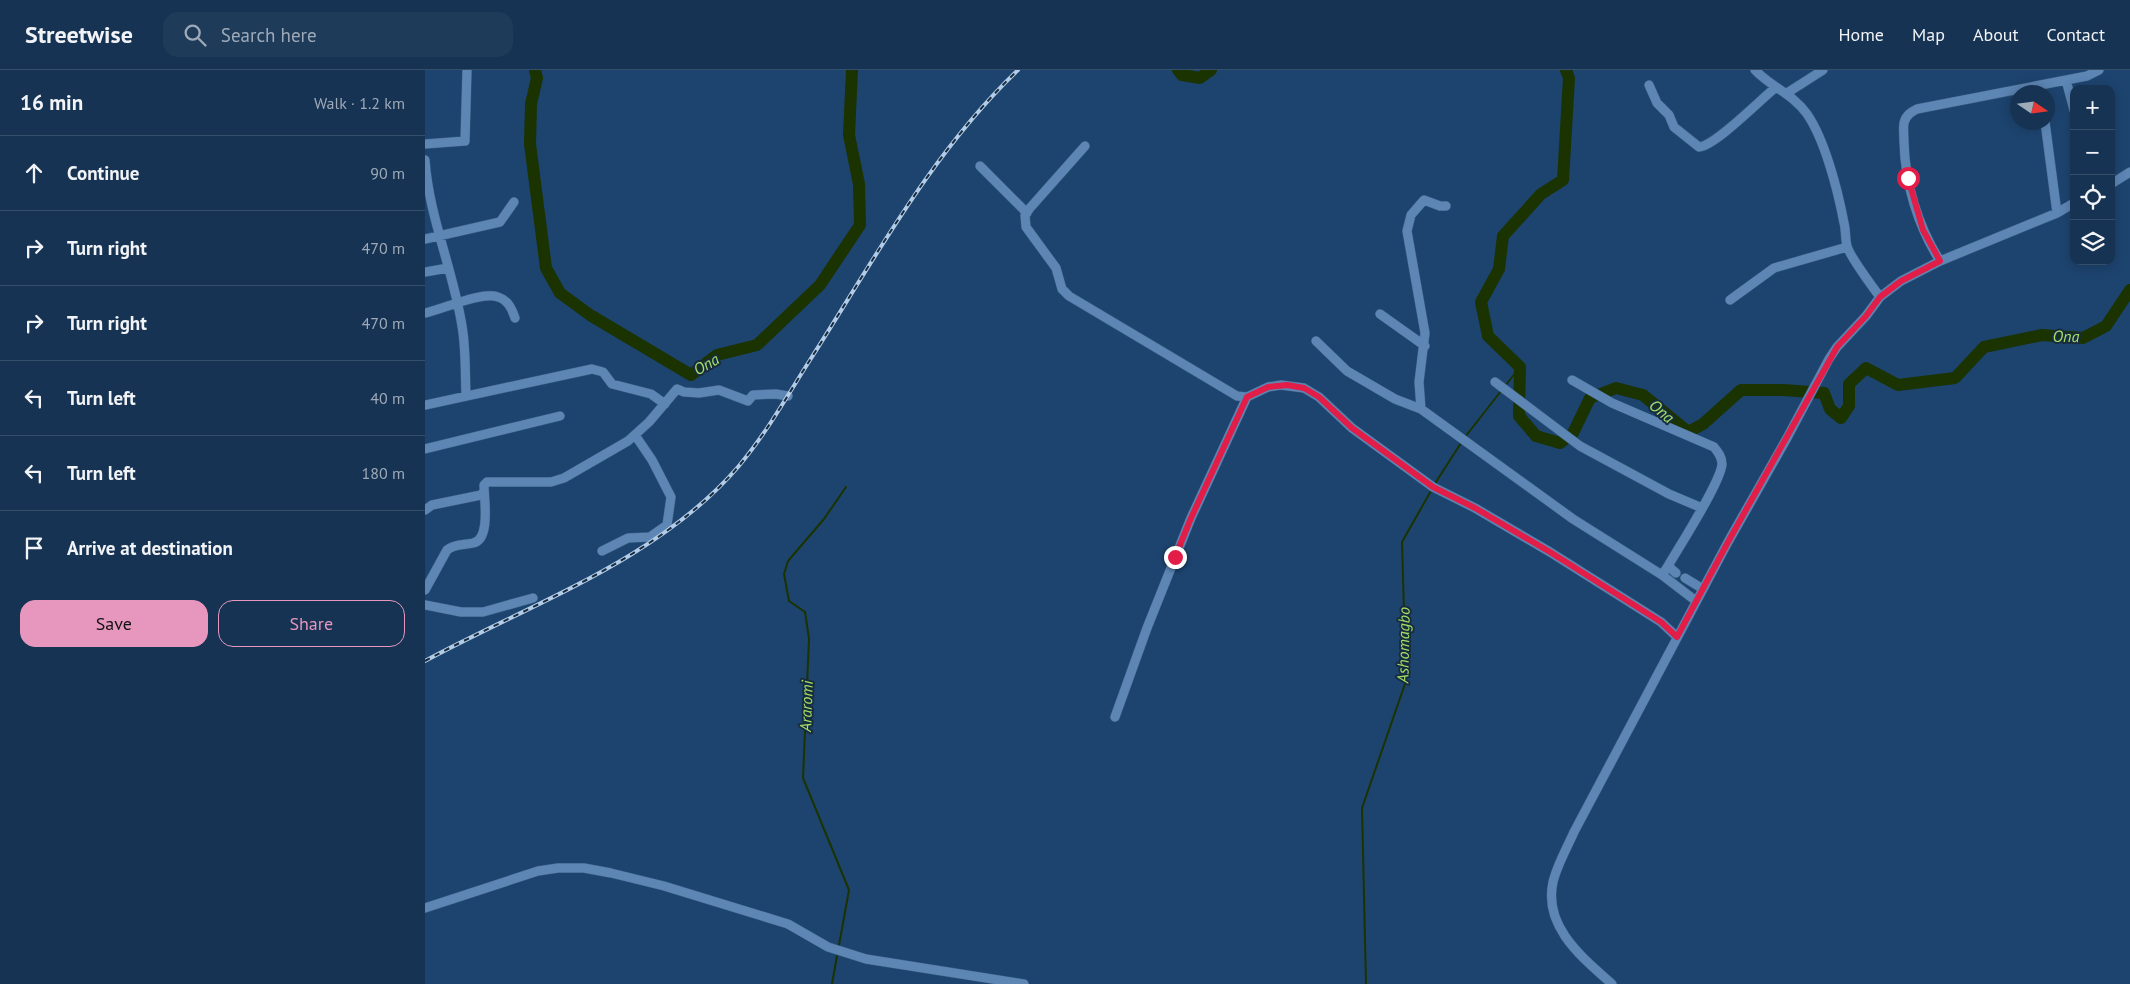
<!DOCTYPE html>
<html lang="en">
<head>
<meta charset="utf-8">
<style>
  :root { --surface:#163353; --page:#1f3b5a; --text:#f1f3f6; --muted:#9eaab8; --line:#354e6a; --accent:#e797bd }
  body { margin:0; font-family:"PT Sans",sans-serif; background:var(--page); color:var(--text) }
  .controls { position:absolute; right:15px; top:15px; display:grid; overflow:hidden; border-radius:10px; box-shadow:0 2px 12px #0003 }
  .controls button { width:45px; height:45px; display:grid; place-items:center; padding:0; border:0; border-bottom:1px solid var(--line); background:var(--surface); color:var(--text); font:25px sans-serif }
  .compass { position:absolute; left:1585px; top:15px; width:45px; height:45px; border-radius:50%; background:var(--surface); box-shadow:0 2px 12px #0003; rotate:103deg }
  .stop { position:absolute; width:15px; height:15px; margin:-11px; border:4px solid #e11d48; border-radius:50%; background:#fff }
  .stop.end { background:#e11d48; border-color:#fff; box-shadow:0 1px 5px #0008 }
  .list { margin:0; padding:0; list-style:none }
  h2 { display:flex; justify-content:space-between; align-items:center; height:65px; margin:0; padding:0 20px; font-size:21px }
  h2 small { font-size:16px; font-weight:400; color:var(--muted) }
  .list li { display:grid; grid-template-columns:32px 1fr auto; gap:15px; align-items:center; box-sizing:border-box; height:75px; padding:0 20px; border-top:1px solid var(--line) }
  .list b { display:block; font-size:19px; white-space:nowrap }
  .list em { font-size:16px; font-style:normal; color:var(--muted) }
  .actions { display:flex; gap:10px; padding:15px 20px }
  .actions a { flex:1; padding:11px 0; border:1px solid var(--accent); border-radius:15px; text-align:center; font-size:18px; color:var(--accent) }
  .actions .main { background:var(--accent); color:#111 }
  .icon { flex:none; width:28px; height:28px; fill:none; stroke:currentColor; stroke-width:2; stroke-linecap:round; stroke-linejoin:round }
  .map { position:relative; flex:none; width:1705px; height:914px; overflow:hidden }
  header { display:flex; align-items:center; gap:30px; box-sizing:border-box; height:70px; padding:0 25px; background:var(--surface); border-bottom:1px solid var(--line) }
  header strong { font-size:24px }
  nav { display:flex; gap:28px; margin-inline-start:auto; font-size:18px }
  .search { width:350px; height:45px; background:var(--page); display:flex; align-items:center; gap:12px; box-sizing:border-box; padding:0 18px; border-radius:15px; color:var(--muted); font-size:19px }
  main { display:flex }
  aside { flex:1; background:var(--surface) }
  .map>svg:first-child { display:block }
</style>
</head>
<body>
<header>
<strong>Streetwise</strong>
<div class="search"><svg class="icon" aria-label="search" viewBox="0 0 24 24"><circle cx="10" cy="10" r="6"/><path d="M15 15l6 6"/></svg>Search here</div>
<nav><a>Home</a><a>Map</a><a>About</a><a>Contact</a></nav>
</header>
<main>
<aside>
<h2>16 min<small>Walk · 1.2 km</small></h2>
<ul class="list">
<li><svg class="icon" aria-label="ahead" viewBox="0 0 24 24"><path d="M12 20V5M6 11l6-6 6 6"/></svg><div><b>Continue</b></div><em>90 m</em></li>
<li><svg class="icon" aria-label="right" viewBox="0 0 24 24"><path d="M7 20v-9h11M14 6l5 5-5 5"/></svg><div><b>Turn right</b></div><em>470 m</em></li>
<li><svg class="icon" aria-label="right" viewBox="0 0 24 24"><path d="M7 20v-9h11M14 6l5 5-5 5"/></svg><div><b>Turn right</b></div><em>470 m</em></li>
<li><svg class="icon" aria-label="left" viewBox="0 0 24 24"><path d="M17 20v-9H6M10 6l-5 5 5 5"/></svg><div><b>Turn left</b></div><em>40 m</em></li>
<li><svg class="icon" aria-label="left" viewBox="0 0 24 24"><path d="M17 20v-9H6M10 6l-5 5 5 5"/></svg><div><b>Turn left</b></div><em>180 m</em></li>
<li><svg class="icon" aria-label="arrive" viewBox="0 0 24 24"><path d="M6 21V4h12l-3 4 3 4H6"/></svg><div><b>Arrive at destination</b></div></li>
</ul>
<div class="actions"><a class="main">Save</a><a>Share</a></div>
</aside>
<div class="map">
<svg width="1705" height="914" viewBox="0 0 1705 914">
  <rect width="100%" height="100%" fill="#1d446f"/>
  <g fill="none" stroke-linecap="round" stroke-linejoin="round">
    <path stroke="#1a3300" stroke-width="2" d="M1080 316 1095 297
      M1040 367 1076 321
      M1009 415 1036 373
      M414 875 424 820 378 708 384 569 380 542 364 531 359 504 363 491 399 449 421 417
      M407 914 412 886
      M941 914 937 738 981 611 977 472 1007 419"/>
    <path stroke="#1a3300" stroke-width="12" d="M110 0 112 8 106 34 105 74 121 198 135 223 165 245 266 305 292 285 332 275 395 215 435 155 434 114 424 65 427 0
      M753 0 757 5 775 8 786 0
      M1141 0 1144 8 1138 110 1116 124 1078 166 1074 199 1056 232 1063 266 1095 297 1094 346 1111 366 1135 373 1148 363 1165 328 1191 318 1218 325 1263 362 1278 354 1316 320H1358L1399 323 1405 339 1416 348 1424 336V314L1441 298 1473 315 1530 308 1559 277 1617 265 1658 268 1681 256 1705 220"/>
    <defs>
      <path id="minor" d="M1330 0C1346 17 1368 24 1382 44 1400 70 1413 121 1419 153 1421 160 1420 168 1422 176 1425 187 1447 216 1455 227
        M1641 10 1649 40
        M1224 15 1232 33 1244 45 1249 57 1274 77C1290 76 1335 30 1350 18
        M1362 23 1398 0
        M1620 52 1632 143
        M0 74 40 71 42 0
        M660 76 605 138 600 145 601 157 631 198 637 219 644 226 812 326 822 327 843 317 856 315 879 318 894 327 927 358 1008 417 1050 438 1125 482 1236 552 1252 567
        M0 90C4 147 28 199 37 256 41 279 40 302 41 325
        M555 96 602 143
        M1686 114 1705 102
        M0 169 75 152 89 132
        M1515 191C1493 156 1480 114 1479 72 1479 66 1478 58 1479 53 1481 45 1486 42 1492 39L1662 6 1674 0
        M0 202 23 198
        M1305 230 1349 198 1422 177
        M0 243C19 239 56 221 73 227 83 230 87 239 90 248
        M955 244 1000 276
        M891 271 922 301 970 329 996 339 1148 449 1237 505 1243 496 1251 503
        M1147 310 1187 333 1289 377C1293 382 1297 387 1297 394 1296 412 1254 477 1243 496
        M1070 312 1155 376 1244 424 1277 438
        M0 335 167 299 178 302 187 314 226 324 240 334
        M996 339 994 312 1000 263 982 161 986 145 999 130 1015 136H1021
        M0 379 135 346
        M0 440 7 435 56 425 59 421
        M177 481 203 468 225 467 242 455 246 427 227 390 210 365
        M1237 505 1271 531
        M1260 508 1278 519
        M0 520 22 480C29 474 40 475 48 473 66 470 59 428 59 415L62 412H126L139 408 203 371 224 352 252 319 259 322 274 323 294 320 323 331 328 325 351 324 363 326
        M0 535 36 542H58L108 528
        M690 647 722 558 766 448 822 327
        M0 838 113 801 133 798H159L186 803 239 816 363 854 403 877 441 889 599 914
        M1187 914C1158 888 1118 857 1128 812 1132 795 1142 778 1149 762L1303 472 1362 368 1404 289 1412 277 1441 246 1455 227 1476 211 1515 191 1632 143 1649 133"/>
    </defs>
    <use href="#minor" stroke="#395e81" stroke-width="10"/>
    <use href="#minor" stroke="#5d86b5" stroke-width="9"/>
    <defs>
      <path id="rail" d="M0 591C105 534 233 490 313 397 341 364 362 326 385 290 449 190 507 82 593 0"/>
    </defs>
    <use href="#rail" stroke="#b2cce7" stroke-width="4"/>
    <use href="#rail" stroke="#192b3e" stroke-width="2" stroke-dasharray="5.5" stroke-linecap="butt"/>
  </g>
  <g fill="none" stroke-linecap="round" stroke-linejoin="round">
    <path stroke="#e11d48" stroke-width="6" d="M750 487 766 448 822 327 843 317 862 315 879 318 894 327 927 358 1008 417 1050 438 1125 482 1236 552 1252 567 1303 472 1412 277 1441 246 1455 227 1476 211 1515 191 1498 160 1483 108"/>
  </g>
  <g text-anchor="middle" stroke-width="4" stroke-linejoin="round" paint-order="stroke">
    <g font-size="16" font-style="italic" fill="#a0e166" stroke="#192b3e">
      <text transform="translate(1641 266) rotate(1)" y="6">Ona</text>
      <text transform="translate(281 294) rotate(-30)" y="6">Ona</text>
      <text transform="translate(1237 341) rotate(40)" y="6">Ona</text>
      <text transform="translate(978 575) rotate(-89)" y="6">Ashomagbo</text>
      <text transform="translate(381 636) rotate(-88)" y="6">Araromi</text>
    </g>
  </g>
</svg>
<div class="controls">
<button>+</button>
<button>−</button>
<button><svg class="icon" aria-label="locate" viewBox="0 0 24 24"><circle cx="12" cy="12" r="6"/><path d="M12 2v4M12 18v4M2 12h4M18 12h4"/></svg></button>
<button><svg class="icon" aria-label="layers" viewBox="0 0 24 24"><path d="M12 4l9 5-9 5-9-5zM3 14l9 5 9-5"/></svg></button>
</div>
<svg class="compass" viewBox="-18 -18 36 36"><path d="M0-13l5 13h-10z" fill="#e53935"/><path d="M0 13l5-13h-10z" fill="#9eaab8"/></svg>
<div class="stop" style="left:1483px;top:108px"></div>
<div class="stop end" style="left:750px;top:487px"></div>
</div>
</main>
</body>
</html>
